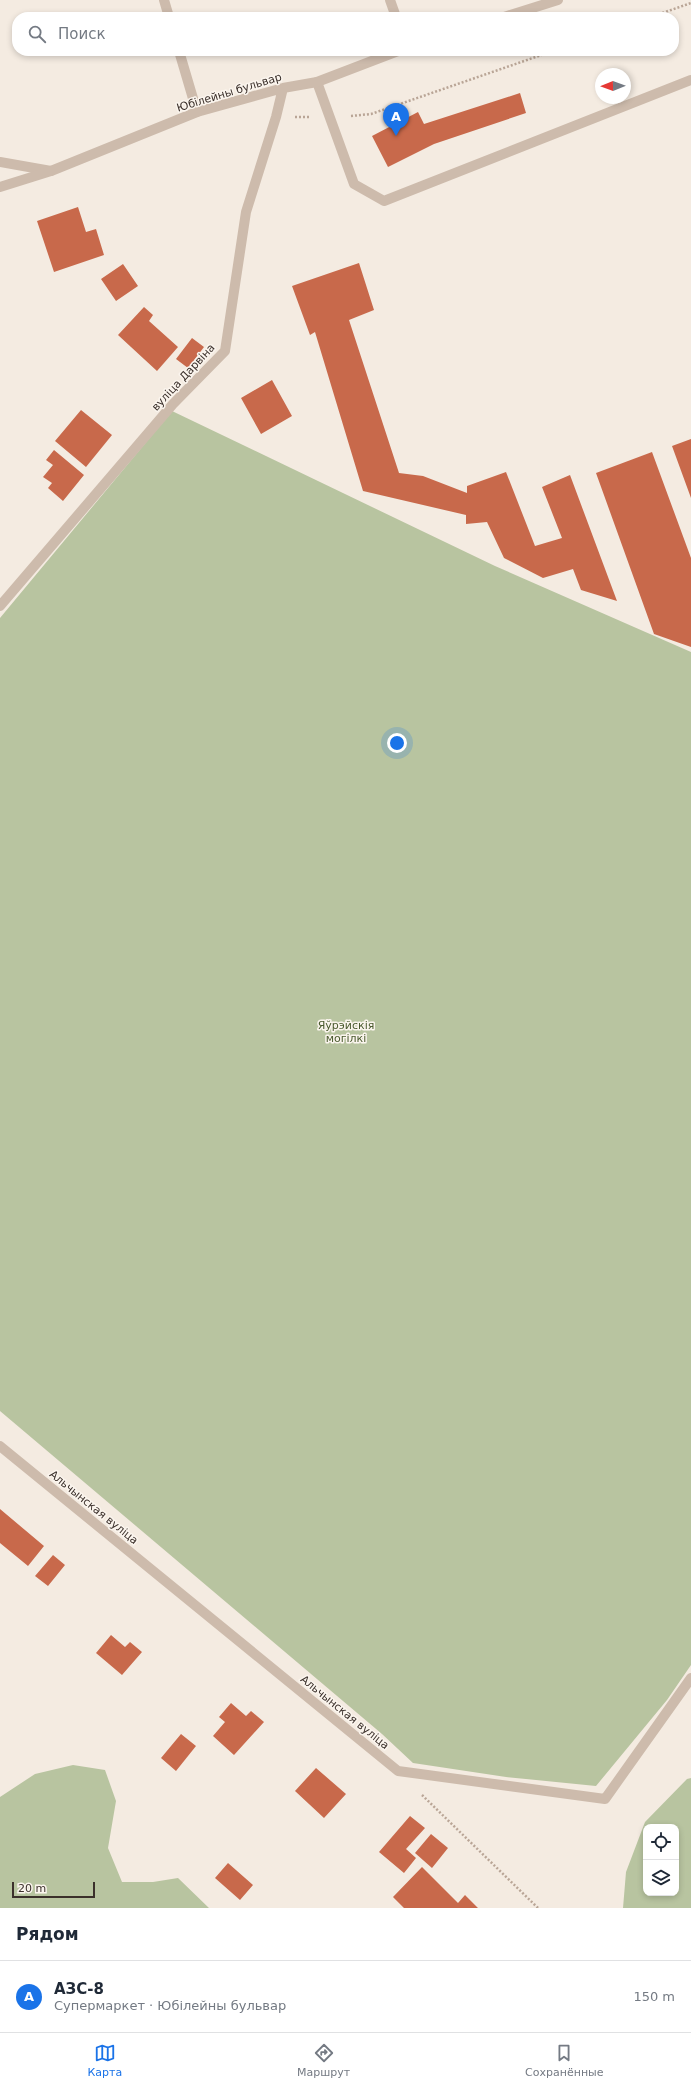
<!DOCTYPE html>
<html lang="ru">
<head>
<meta charset="utf-8">
<style>
  :root { --surface:#fff; --page:#f2f2f3; --text:#1f2937; --muted:#747a83; --line:#e0e1e3; --accent:#1a73e8 }
  body { margin:0; font-family:"DejaVu Sans",sans-serif; background:var(--page); color:var(--text) }
  .controls { position:absolute; right:12px; bottom:12px; display:grid; overflow:hidden; border-radius:8px; box-shadow:0 2px 6px #0003 }
  .controls button { width:36px; height:36px; display:grid; place-items:center; padding:0; border:0; border-bottom:1px solid var(--line); background:var(--surface); color:var(--text); font:20px sans-serif }
  .compass { position:absolute; left:595px; top:68px; width:36px; height:36px; border-radius:50%; background:var(--surface); box-shadow:0 2px 6px #0003; rotate:269deg }
  .scale { position:absolute; left:12px; bottom:10px; width:83px; box-sizing:border-box; padding-left:4px; border:2px solid #3b302b; border-top:0; font-size:11px; line-height:14px; white-space:nowrap; color:#3b302b; -webkit-text-stroke:3px #fbf5ee; paint-order:stroke }
  .you { position:absolute; left:397px; top:743px; width:14px; height:14px; margin:-10px; border:3px solid #fff; border-radius:50%; background:#1a73e8; box-shadow:0 0 0 6px #1a73e833 }
  .badge { display:grid; place-items:center; width:26px; height:26px; border-radius:50%; background:var(--accent); color:#fff; font-size:13px; font-weight:700 }
  .pin { position:absolute; translate:-50% -33px; filter:drop-shadow(0 1px 2px #0008) }
  .pin::after { content:''; position:absolute; top:21px; width:14px; height:12px; background:inherit; clip-path:polygon(0 0,100% 0,50% 100%) }
  .list { margin:0; padding:0; list-style:none }
  h2 { display:flex; justify-content:space-between; align-items:center; height:52px; margin:0; padding:0 16px; font-size:17px }
  h2 small { font-size:13px; font-weight:400; color:var(--muted) }
  .list li { display:grid; grid-template-columns:26px 1fr auto; gap:12px; align-items:center; box-sizing:border-box; height:72px; padding:0 16px; border-top:1px solid var(--line) }
  .list b { display:block; font-size:15px; white-space:nowrap }
  .list p { margin:0; font-size:13px; white-space:nowrap; color:var(--muted) }
  .list em { font-size:13px; font-style:normal; color:var(--muted) }
  .icon { flex:none; width:22px; height:22px; fill:none; stroke:currentColor; stroke-width:2; stroke-linecap:round; stroke-linejoin:round }
  .map { position:relative; flex:none; width:691px; height:1908px; overflow:hidden }
  .search { position:absolute; background:var(--surface); box-shadow:0 2px 6px #0003; left:12px; right:12px; top:12px; height:44px; display:flex; align-items:center; gap:10px; box-sizing:border-box; padding:0 14px; border-radius:16px; color:var(--muted); font-size:15px }
  .sheet { height:124px; background:var(--surface) }
  nav { display:flex; justify-content:space-around; align-items:center; box-sizing:border-box; height:56px; border-top:1px solid var(--line); background:var(--surface); font-size:11px; color:var(--muted) }
  nav a { display:grid; justify-items:center; gap:2px }
  nav .on { color:var(--accent) }
  .map>svg:first-child { display:block }
</style>
</head>
<body>
<div class="map">
<svg width="691" height="1908" viewBox="0 0 691 1908">
  <rect width="100%" height="100%" fill="#f4ebe1"/>
  <path fill="#b8c4a0" fill-rule="evenodd" d="M172 411 495 566 691 652V1665L667 1700 596 1786 506 1777 413 1763 382 1734 0 1411V618Z
    M73 1765 105 1770 116 1801 108 1848 122 1882H153L178 1878 209 1908H0V1797L35 1774Z
    M691 1778V1908H623L626 1872 645 1822 687 1779ZM646 1827H676V1893H646Z"/>
  <path fill="#c8694b" d="M520 93 526 113 434 144 388 167 372 136 418 112 424 124Z
    M78 207 86 232 96 229 104 255 54 272 37 221Z
    M359 263 374 310 349 320 399 473 423 476 467 493V486L506 472 535 546 562 538 542 487 570 475 617 601 581 590 573 569 543 578 504 558 487 522 466 524V515L363 491 315 332 310 335 292 286Z
    M123 264 138 286 116 301 101 279Z
    M144 307 153 315 149 321 178 347 157 371 118 335Z
    M192 338 204 347 188 368 176 359Z
    M272 380 292 416 261 434 241 398Z
    M81 410 112 435 86 467 55 441Z
    M691 439V498L672 446Z
    M54 450 84 475 63 501 48 488 52 483 43 477 53 465 46 460Z
    M652 452 691 558V647L654 634 596 473Z
    M0 1509 44 1546 28 1566 0 1543Z
    M53 1555 65 1565 48 1586 35 1576Z
    M111 1635 125 1647 130 1642 142 1652 122 1675 96 1653Z
    M231 1703 246 1716 251 1711 264 1722 234 1755 213 1736 225 1722 219 1717Z
    M181 1734 196 1746 176 1771 161 1758Z
    M316 1768 346 1794 324 1818 295 1791Z
    M410 1816 425 1828 406 1849 416 1858 404 1873 379 1852Z
    M431 1834 448 1848 432 1868 415 1853Z
    M228 1863 253 1885 240 1900 215 1878Z
    M422 1867 458 1903 465 1895 478 1908H404L393 1897Z"/>
  <g fill="none" stroke-linecap="round" stroke-linejoin="round">
    <path stroke="#b9a596" stroke-width="2.5" stroke-dasharray="2 2" stroke-linecap="butt" d="M651 17 691 3
      M351 116 371 114 553 51
      M295 117H310
      M422 1795 538 1908"/>
    <path stroke="#cdbbac" stroke-width="10" d="M164 0 169 17
      M390 0 396 17
      M179 51 197 112
      M317 82 354 184 384 201 691 80
      M0 162 51 171"/>
    <path stroke="#cdbbac" stroke-width="10" d="M504 17 558 0
      M0 187 51 171 197 112 283 88 317 82 398 51
      M0 606 173 404 225 351 246 212 276 117 283 88
      M0 1446 398 1771 605 1799 691 1678"/>
  </g>
  <g text-anchor="middle" stroke-width="3" stroke-linejoin="round" paint-order="stroke">
    <g font-size="11" fill="#3b302b" stroke="#fbf5ee">
      <text transform="translate(229 92) rotate(-17)" y="4">Юбілейны бульвар</text>
      <text transform="translate(183 377) rotate(-47)" y="4">вуліца Дарвіна</text>
      <text transform="translate(94 1507) rotate(39)" y="4">Альчынская вуліца</text>
      <text transform="translate(345 1712) rotate(39)" y="4">Альчынская вуліца</text>
    </g>
    <g font-size="11" fill="#4a5a2e" stroke="#fbf5ee">
      <text x="346" y="1029">Яўрэйскія<tspan x="346" dy="13">могілкі</tspan></text>
    </g>
  </g>
</svg>
<div class="controls">
<button><svg class="icon" aria-label="locate" viewBox="0 0 24 24"><circle cx="12" cy="12" r="6"/><path d="M12 2v4M12 18v4M2 12h4M18 12h4"/></svg></button>
<button><svg class="icon" aria-label="layers" viewBox="0 0 24 24"><path d="M12 4l9 5-9 5-9-5zM3 14l9 5 9-5"/></svg></button>
</div>
<svg class="compass" viewBox="-18 -18 36 36"><path d="M0-13l5 13h-10z" fill="#e53935"/><path d="M0 13l5-13h-10z" fill="#747a83"/></svg>
<div class="scale">20 m</div>
<div class="you"></div>
<div class="pin badge" style="left:396px;top:136px">A</div>
<div class="search"><svg class="icon" aria-label="search" viewBox="0 0 24 24"><circle cx="10" cy="10" r="6"/><path d="M15 15l6 6"/></svg>Поиск</div>
</div>
<section class="sheet">
<h2>Рядом<small></small></h2>
<ul class="list">
<li><span class="badge">A</span><div><b>АЗС-8</b><p>Супермаркет · Юбілейны бульвар</p></div><em>150 m</em></li>
</ul>
</section>
<nav>
<a class="on"><svg class="icon" aria-label="map" viewBox="0 0 24 24"><path d="M3 6l6-2 6 2 6-2v14l-6 2-6-2-6 2zM9 4v14M15 6v14"/></svg>Карта</a>
<a><svg class="icon" aria-label="directions" viewBox="0 0 24 24"><path d="M12 3l9 9-9 9-9-9zM9 14v-3h6M13 9l2 2-2 2"/></svg>Маршрут</a>
<a><svg class="icon" aria-label="saved" viewBox="0 0 24 24"><path d="M7 4h10v16l-5-4-5 4z"/></svg>Сохранённые</a>
</nav>
</body>
</html>
